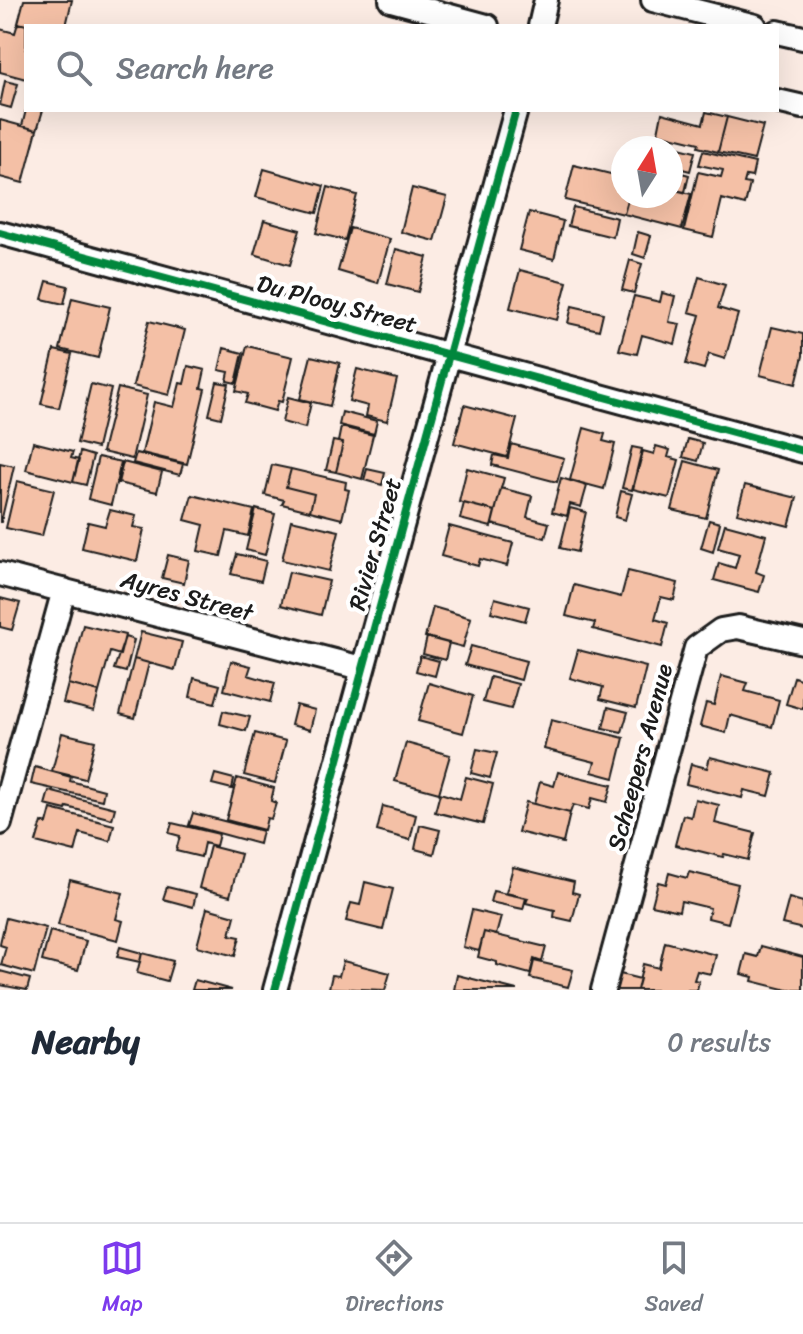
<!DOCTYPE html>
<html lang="en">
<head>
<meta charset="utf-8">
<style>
  :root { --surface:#fff; --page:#f6f6f7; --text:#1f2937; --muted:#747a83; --line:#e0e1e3; --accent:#7c3aed }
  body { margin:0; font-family:Sriracha,sans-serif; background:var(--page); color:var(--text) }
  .compass { position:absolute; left:611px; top:136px; width:72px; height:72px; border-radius:50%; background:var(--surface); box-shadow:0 8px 32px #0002; rotate:11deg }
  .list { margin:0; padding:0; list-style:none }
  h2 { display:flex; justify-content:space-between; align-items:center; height:104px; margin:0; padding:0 32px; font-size:34px }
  h2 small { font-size:26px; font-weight:400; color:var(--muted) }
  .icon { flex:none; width:44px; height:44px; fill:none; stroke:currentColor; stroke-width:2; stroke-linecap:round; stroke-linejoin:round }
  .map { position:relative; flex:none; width:803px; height:990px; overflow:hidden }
  .search { position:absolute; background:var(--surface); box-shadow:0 8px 32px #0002; left:24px; right:24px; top:24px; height:88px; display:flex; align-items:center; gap:20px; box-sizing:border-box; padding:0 28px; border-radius:0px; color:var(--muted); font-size:30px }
  .sheet { height:232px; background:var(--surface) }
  nav { display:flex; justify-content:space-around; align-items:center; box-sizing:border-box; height:112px; border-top:2px solid var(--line); background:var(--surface); font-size:22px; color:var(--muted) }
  nav a { display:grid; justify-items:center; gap:4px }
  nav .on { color:var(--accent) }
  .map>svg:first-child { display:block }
</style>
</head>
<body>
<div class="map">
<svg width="803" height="990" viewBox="0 0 803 990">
  <rect width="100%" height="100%" fill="#fcece4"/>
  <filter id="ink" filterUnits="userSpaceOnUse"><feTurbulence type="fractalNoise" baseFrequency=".0125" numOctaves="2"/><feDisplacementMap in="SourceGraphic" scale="16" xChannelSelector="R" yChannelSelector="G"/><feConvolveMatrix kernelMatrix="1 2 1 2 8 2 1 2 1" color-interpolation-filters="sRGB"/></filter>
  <g filter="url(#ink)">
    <path fill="#f4c0a6" stroke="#1c1c1c" stroke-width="2" d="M24 0H72L66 26H31L18 23Z
      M18 23 31 26H26V79L0 72V29L15 33Z
      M5 81 18 84 11 108 0 105Z
      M26 110H43L37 130 22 126Z
      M706 112 727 117 718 152 698 147 699 143 658 133 662 113 703 124Z
      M727 117 763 126 754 160 718 152Z
      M0 120 37 130 23 183 0 177Z
      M647 140 695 152 690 171 671 166V148H645Z
      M703 151 755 163 752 177 746 176 744 183 750 184 745 205 722 199 713 237 684 230 698 172 721 177 723 170 699 165Z
      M574 165 623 177V196H629L624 214 565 200Z
      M264 169 324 186 317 213 256 197Z
      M671 170 689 175 685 192 671 189Z
      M328 187 357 195 345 240 316 233Z
      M412 188 447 197 435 241 401 232Z
      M671 189 691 194 682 229 624 214 629 196H671Z
      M573 207 617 218 613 237 568 226Z
      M529 212 563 221 554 259 519 250Z
      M264 220 300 230 290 265 254 254Z
      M350 228 390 239 378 283 338 271Z
      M638 232 651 236 645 258 633 254Z
      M396 249 427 257 418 292 387 284Z
      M630 260 642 264 634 293 622 290Z
      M520 270 567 282 557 320 510 308Z
      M699 277 725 285 718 308 738 314 725 359 709 354 704 369 686 364 700 315 689 312Z
      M47 281 68 286 64 304 42 299Z
      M662 293 675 296 669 322 680 324 675 344 642 335 637 354 619 350 634 296 660 302Z
      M72 298 110 307 98 358 60 349Z
      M572 306 603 313 599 330 568 323Z
      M149 321 185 330 169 395 133 386Z
      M772 327 803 334V356L796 384 760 375Z
      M247 346 293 357 282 402 278 401 275 411 245 403 248 394 236 391Z
      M224 348 243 353 236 383 227 381 229 372 219 370Z
      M54 350 72 354 59 408 41 404Z
      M311 356 340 363 330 406 300 399Z
      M188 366 205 370 201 388 205 389 187 464 142 453 154 402 174 407 180 383 184 384Z
      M357 369 397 379 387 421 366 416 368 406 349 401Z
      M217 382 229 384 221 418 209 415Z
      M91 384 111 389 97 448 77 443Z
      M118 388 147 395 132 459 102 452Z
      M288 397 311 403 305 428 282 422Z
      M464 405 517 419 507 457 454 443Z
      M342 412 377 421 374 434 339 425Z
      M341 427 373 435 362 479 336 472 343 443 338 442Z
      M584 428 605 434 603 441 615 444 604 489 570 480Z
      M688 439 703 443 698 461 683 457Z
      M333 441 343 443 336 472 326 470Z
      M33 442 73 452 71 458 79 460 73 482 26 470Z
      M511 444 564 458 557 482 492 465 494 455 508 458Z
      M656 446 670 450 668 457 679 460 669 498 633 489 643 451 654 454Z
      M632 447 642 449 632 490 622 488Z
      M80 452 93 456 86 485 73 482Z
      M136 453 183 464 180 475 133 463Z
      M98 457 121 462 111 505 88 499Z
      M685 461 718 470 706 518 672 510Z
      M123 462 162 472 157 492 118 483Z
      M0 463 14 466 1 522H0Z
      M272 465 291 469 286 487 314 494 310 511 282 504 284 500 265 495Z
      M467 468 504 478 495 511 459 502Z
      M291 469 346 482 345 489 349 490 342 519 310 511 314 494 286 487Z
      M367 469 385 473 382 485 364 480Z
      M561 478 587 486 581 507 570 504 567 516 552 512Z
      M17 481 54 490 42 536 6 528Z
      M745 485 797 498 789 526 737 513Z
      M501 488 532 496 527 517 549 523 545 538 492 524Z
      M621 491 632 494 625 520 615 517Z
      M192 495 254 510 248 536 227 531 221 556 198 551 204 525 185 520Z
      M464 503 495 511 491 527 460 519Z
      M570 508 586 512 577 552 560 548Z
      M256 509 275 514 265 555 246 550Z
      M110 510 136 516 133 527 144 529 137 561 82 548 88 522 105 526Z
      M291 520 339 531 329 571 282 560Z
      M709 520 720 523 713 552 701 548Z
      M725 524 766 535 756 572 764 575 759 592 714 580 719 563 735 568 739 554 718 548Z
      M449 526 513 543 507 566 480 559 478 566 441 556Z
      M237 554 266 561 261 581 231 574Z
      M168 555 189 560 184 583 162 578Z
      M628 571 678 583 674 600 661 597 655 619 668 623 662 647 593 629 595 623 566 616 574 585 621 597Z
      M289 572 329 581 321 615 281 605Z
      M0 598 20 603 12 630 0 627Z
      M495 598 529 607 525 621 491 612Z
      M433 607 471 618 463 647 425 637Z
      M83 625 125 635 120 655 110 652 99 692 68 684Z
      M141 632 182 642 175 670 134 659Z
      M125 637 134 640 126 672 114 669Z
      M427 637 449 643 445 660 423 654Z
      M471 646 526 661 521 680 465 665Z
      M578 650 646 667 636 708 600 699 603 687 570 678Z
      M420 656 439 661 435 676 416 671Z
      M134 659 149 663 135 718 120 714Z
      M231 661 251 666 248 675 275 683 270 702 224 690Z
      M721 676 748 683 745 691 779 700 772 727 730 715 726 733 700 726 706 703 714 705Z
      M490 677 518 684 511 709 483 702Z
      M794 677 803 680V709L786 704Z
      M194 678 220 685 215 703 190 697Z
      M429 683 473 696 463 733 418 721Z
      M68 684 99 692 94 711 63 703Z
      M296 705 315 710 310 730 291 725Z
      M608 707 628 712 622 732 603 728Z
      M223 711 250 717 246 731 220 724Z
      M551 720 624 738 614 778 592 772 595 762 544 749Z
      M62 733 95 741 85 779 52 771Z
      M255 733 286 741 275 783 244 775Z
      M406 743 450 755 439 793 395 781Z
      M477 749 497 753 490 778 471 773Z
      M710 757 775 773 769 796 744 790 742 798 686 784 691 764 707 768Z
      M35 767 71 777 70 781 104 790 102 800 31 784Z
      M558 772 612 785 607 802 592 798 589 809 573 805 570 813 534 804 540 782 554 786Z
      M215 774 234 779 232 789 212 784Z
      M466 777 493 784 483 824 435 812 440 793 460 799Z
      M237 778 274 788 271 801 276 803 271 819 267 818 264 830 226 820Z
      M49 791 115 808 112 819 67 807 66 810 45 805Z
      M695 799 719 805 715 823 755 833 748 860 724 854 723 857 675 845 683 815 691 817Z
      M526 802 570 813 563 843 518 832Z
      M383 806 416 815 410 840 377 831Z
      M51 809 114 825 110 841 80 833 75 852 36 842 42 822 47 824Z
      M193 813 262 831 259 844 189 825Z
      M172 823 219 834 216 846 204 843 201 857 176 851 180 836 169 833Z
      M420 825 440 830 434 854 415 849Z
      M210 846 241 854 230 896 199 888Z
      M513 867 574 882 572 892 579 894 572 921 554 917 555 910 526 903 528 898 506 893Z
      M689 872 738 884 728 923 708 918 710 908 681 901 679 911 652 905 658 882 666 884 669 873 687 878Z
      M70 880 123 893 116 919 123 921 118 940 58 925Z
      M365 882 393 889 383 930 346 921 351 903 360 905Z
      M167 887 196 894 193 907 163 899Z
      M493 891 526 898 523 909 490 902Z
      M789 898 803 902V929L782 924Z
      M207 908 235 916 230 935 240 937 235 956 197 946Z
      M472 910 501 917 496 935 484 932 479 951 463 947Z
      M6 918 46 928 34 974 1 965 6 947 0 945V943Z
      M50 931 86 941 78 970 42 961Z
      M484 932 546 947 542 962 534 959 530 974 497 965V962L478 957Z
      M665 942 716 955 711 974 697 971 694 980 699 981 697 990H637L643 964 659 968Z
      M761 946 803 957V990H788L752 981 753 977 741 974 746 954 758 957Z
      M120 947 142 953 140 962 117 957Z
      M142 953 173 961 167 981 137 973Z
      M343 961 390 973 385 990 329 988 332 975 339 976Z
      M534 961 573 970 568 987 530 978Z
      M0 971 30 979 27 990 0 985Z
      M620 974 640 979 637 990H616Z
      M457 975 517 990H454Z
      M195 980 232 990H192Z"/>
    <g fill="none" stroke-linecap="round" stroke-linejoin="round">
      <defs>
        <path id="minor" d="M391 0 487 26
          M653 0 755 26
          M540 26 546 0
          M777 32 803 38
          M777 101 803 107
          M0 233 803 451
          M0 574 361 668
          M0 823 64 590
          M275 990 516 110
          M603 990 696 648 721 630 738 627 803 642"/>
      </defs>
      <use href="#minor" stroke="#1c1c1c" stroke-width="28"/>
      <use href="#minor" stroke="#fff" stroke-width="22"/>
      <defs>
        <path id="cycleway" d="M0 233 803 451
          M275 990 516 110"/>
      </defs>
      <use href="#cycleway" stroke="#fff" stroke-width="13"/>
      <use href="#cycleway" stroke="#00873e" stroke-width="8"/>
    </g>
  </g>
  <g text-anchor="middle" stroke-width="8" stroke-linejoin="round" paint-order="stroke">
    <g font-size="24" fill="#1c1c1c" stroke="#fff">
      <text transform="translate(337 304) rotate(15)" y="8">Du Plooy Street</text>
      <text transform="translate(375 544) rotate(-74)" y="8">Rivier Street</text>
      <text transform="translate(187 596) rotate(15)" y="8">Ayres Street</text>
      <text transform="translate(640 757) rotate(-75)" y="8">Scheepers Avenue</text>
    </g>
  </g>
</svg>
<svg class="compass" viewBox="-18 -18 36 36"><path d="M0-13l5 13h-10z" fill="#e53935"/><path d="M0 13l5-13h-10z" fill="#747a83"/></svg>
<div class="search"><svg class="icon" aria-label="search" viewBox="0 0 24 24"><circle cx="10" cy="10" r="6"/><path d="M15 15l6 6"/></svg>Search here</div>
</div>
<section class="sheet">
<h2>Nearby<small>0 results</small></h2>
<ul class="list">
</ul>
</section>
<nav>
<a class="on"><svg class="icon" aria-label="map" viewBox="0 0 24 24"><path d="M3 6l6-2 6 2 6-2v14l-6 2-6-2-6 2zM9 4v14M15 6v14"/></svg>Map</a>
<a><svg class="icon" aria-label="directions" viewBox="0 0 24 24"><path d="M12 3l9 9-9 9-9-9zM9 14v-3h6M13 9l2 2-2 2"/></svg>Directions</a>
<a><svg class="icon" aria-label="saved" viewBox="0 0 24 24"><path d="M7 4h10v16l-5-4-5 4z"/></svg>Saved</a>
</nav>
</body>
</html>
